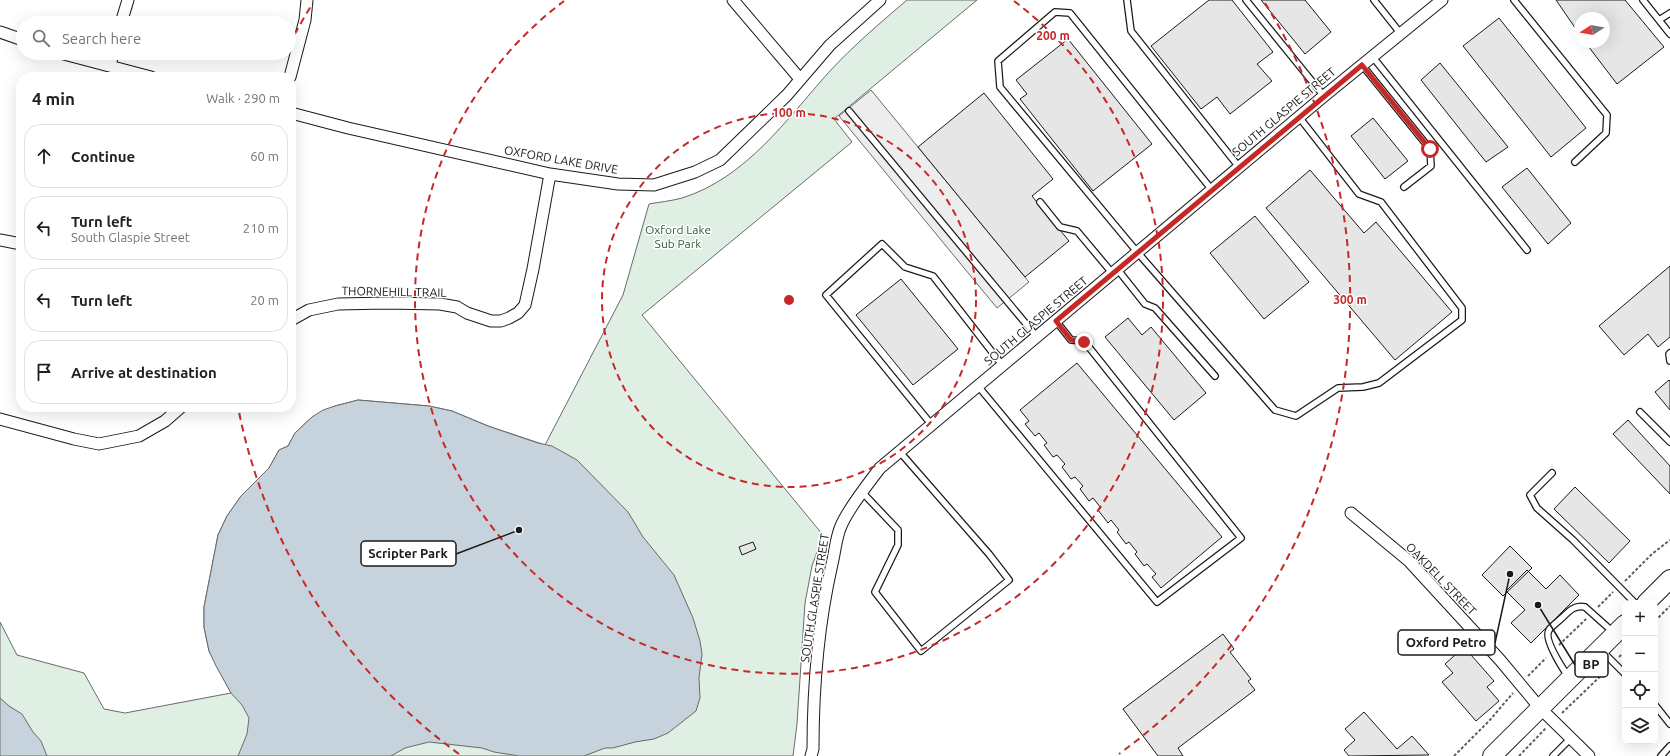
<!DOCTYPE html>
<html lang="en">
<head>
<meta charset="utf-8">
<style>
  :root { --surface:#fff; --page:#f6f6f6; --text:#202124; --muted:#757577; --line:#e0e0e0 }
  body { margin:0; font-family:Ubuntu,sans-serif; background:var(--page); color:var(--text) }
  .controls { position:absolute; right:12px; bottom:12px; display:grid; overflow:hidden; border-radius:8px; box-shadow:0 4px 16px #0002 }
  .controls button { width:36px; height:36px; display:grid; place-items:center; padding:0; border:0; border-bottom:1px solid var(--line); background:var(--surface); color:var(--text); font:20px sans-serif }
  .compass { position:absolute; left:1574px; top:12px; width:36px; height:36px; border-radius:50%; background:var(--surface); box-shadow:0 4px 16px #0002; rotate:259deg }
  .stop { position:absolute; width:12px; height:12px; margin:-9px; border:3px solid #c62828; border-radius:50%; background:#fff }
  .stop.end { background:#c62828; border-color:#fff; box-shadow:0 1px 4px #0008 }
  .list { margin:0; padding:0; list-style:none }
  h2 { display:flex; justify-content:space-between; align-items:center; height:52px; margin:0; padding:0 16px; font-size:17px }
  h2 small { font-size:13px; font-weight:400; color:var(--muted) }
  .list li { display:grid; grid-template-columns:26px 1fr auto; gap:12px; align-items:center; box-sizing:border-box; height:64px; margin:0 8px 8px; padding:0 8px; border:1px solid var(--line); border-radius:16px }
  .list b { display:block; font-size:15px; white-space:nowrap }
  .list p { margin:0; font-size:13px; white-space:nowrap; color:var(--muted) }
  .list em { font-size:13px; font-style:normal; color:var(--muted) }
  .icon { flex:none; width:22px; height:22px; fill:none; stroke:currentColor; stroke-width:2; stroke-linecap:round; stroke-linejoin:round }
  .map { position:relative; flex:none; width:1670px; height:756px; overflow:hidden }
  .search { position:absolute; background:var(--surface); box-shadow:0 4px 16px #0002; left:16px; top:16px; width:280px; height:44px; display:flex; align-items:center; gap:10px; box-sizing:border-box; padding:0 14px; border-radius:22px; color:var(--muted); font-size:15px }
  .panel { position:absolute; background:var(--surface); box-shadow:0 4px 16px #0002; left:16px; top:72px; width:280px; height:340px; border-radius:16px }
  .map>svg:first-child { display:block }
</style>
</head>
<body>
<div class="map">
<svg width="1670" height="756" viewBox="0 0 1670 756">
  <rect width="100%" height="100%" fill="#fff"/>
  <path fill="#e0efe3" stroke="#6a6a6a" d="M907 0H977L834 119 852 142 642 315 823 535 812 566 805 603 797 724 793 756H0V622L17 655 84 673 104 709 125 713 231 693 209 651 204 627V607L218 535 227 516 241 496 269 468 279 450 288 446 295 433 312 417 335 406 358 400 429 406 452 411 488 426 545 445 623 295 649 204C660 202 671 201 682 198 746 178 786 120 829 72 853 46 880 23 907 0Z"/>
  <path fill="#ededed" stroke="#6a6a6a" d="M871 90 1029 282 997 308 839 116Z"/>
  <path fill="#c6d2dc" stroke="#6a6a6a" d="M358 400 429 406 452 411 488 426 538 443 552 446 577 460 628 512 643 537 674 575 693 618 700 641 702 654 699 678 700 698 696 711 668 733 654 739 635 742 613 748H605L584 756H519L494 752 482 748 429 742 405 748 391 756H238L247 734 249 718 242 705 231 693 216 666 209 651 204 627V607L218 535 227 516 241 496 269 468 279 450 288 446 295 433 312 417 323 410 335 406Z
    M0 698 9 706 22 714 33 732 41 741 47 756H0Z"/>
  <path fill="#e6e6e6" stroke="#1a1a1a" d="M1209 0H1232L1273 52 1257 64 1272 81 1230 114 1217 97 1201 109 1151 46Z
    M1261 0H1305L1331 32 1305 54Z
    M1556 0H1625L1664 47 1617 84 1585 42H1604V18H1580V35Z
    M1499 18 1586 128 1551 157 1463 46Z
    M1068 39 1152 144 1093 191 1020 99 1027 94 1016 80Z
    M1440 63 1508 147 1486 162 1421 80Z
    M984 93 1053 179 1032 196 1069 241 1025 277 918 147Z
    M1373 118 1408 161 1385 179 1351 136Z
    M1527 168 1571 223 1548 244 1502 187Z
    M1310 170 1364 233 1376 222 1452 312 1395 360 1266 208Z
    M1255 216 1309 282 1264 319 1210 253Z
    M1670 266V337L1658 347 1648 334 1624 355 1599 326Z
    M901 279 958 349 913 385 856 315Z
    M1128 318 1142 335 1151 327 1206 393 1174 420 1105 337Z
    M1077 363 1222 537 1161 588 1152 577 1156 574 1147 564 1144 566 1135 554 1137 552 1129 542 1126 544 1117 532 1119 530 1111 520 1108 523 1098 510 1101 508 1093 498 1089 501 1080 489 1083 486 1075 477 1071 479 1062 467 1065 464 1057 455 1053 457 1044 445 1047 443 1039 433 1035 436 1025 424 1029 421 1020 410Z
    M1669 380 1670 381V410L1655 392Z
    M1628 420 1670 466V494L1613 434Z
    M1575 487 1630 541 1609 563 1554 509Z
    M753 542 756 549 742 555 739 547Z
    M1510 546 1532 568 1503 596 1482 575Z
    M1527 570 1546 589 1560 575 1579 595 1531 643 1511 623 1525 610 1506 591Z
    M1223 634 1234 649 1230 652 1251 679 1248 681 1255 690 1178 748 1183 756H1158L1123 709Z
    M1464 647 1494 681 1487 687 1499 701 1476 721 1442 682 1453 673 1445 664Z
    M1364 712 1397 749 1412 736 1429 755 1349 756 1344 750 1355 740 1345 729Z"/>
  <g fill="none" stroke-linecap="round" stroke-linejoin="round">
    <defs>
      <path id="lane" d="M1127 0 1131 31 1239 167
        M1246 0 1324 96
        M1374 0 1401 34
        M1514 0 1607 115 1606 133 1575 162
        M1643 0 1670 34
        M1659 20 1670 13
        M1372 56 1527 250
        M1362 65 1430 149 1431 166 1404 187
        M849 111 1037 337
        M1212 190 1070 13 1055 12 998 61 1000 87 1138 253 1275 410 1296 416 1338 388 1363 387 1379 383 1462 320V308L1381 202 1359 194 1299 117
        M1040 202 1060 227 1077 231 1113 274
        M1118 270 1145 304 1155 308 1215 376
        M1670 353 1669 354 1670 361
        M978 386 1157 602 1241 538 1084 341 1071 340 1056 321
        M1640 412 1670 442
        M931 424 826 295 882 244 905 267 933 276 1003 366
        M1552 473 1530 495 1537 508 1573 540 1635 603
        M862 492 898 530V545L875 592 921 651 1009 580 989 554 899 451
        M1601 650 1625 674
        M1569 678C1563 669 1543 639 1549 630 1553 625 1559 621 1563 617 1570 610 1575 605 1585 607L1613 632
        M1655 705 1670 724
        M1553 756 1571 738
        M1661 756 1670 746"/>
      <path id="street" d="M733 0 800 79
        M121 23 128 0
        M0 32 23 40
        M60 53 151 77
        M110 66 113 53
        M290 77 305 20 307 0
        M291 113 348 128 550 174 618 184 654 185 695 172 720 160 787 95 830 45 880 0
        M0 240 21 244
        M291 320 309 310 338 304 387 303 440 304 457 307 467 313 491 321H501L509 318 518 313 525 305 533 269 550 174
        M0 419 74 439 99 444 139 436 165 421 181 407
        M1351 513 1409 561 1500 660 1540 708 1589 756
        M811 756 813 749C813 687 818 625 832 564 835 552 836 537 841 526 849 507 868 484 880 468L1324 96 1442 0"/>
      <path id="primary" d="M1646 603 1670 579
        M1492 756 1625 624"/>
    </defs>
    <use href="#lane" stroke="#1a1a1a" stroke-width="8"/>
    <use href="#street" stroke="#1a1a1a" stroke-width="13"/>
    <use href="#primary" stroke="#1a1a1a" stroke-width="20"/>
    <path stroke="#5f5f5f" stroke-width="2" stroke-dasharray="3 2" stroke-linecap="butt" d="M1625 581 1652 554 1670 540
      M1598 607 1613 592
      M1655 621 1670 606
      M1559 645 1586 619
      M1619 657 1625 651
      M1528 676 1546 658
      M1562 713 1608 669
      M1454 756 1489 721 1513 693
      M1519 756 1546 728"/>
    <use href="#lane" stroke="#fff" stroke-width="5.5"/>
    <use href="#street" stroke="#fff" stroke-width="11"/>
    <use href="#primary" stroke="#fff" stroke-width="18"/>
  </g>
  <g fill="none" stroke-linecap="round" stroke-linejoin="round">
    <path stroke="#c62828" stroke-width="5" d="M1084 342 1071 340 1056 321 1362 65 1430 149"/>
  </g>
  <g fill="none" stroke="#c62828" stroke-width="2" stroke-dasharray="7 5">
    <circle cx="789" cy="300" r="187"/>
    <path d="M1014 1A374 374 0 1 1 564 1"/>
    <path d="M459 754A561 561 0 0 1 238 407M289 45A561 561 0 0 1 313 3M1265 3A561 561 0 0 1 1119 754"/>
  </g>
  <g text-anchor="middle" stroke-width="3" stroke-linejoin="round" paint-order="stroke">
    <g font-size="12" fill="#1a1a1a" stroke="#fff">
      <text transform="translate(1284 112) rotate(-40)" y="4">SOUTH GLASPIE STREET</text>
      <text transform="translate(561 160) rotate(10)" y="4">OXFORD LAKE DRIVE</text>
      <text transform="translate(394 292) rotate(1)" y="4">THORNEHILL TRAIL</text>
      <text transform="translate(1036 321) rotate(-40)" y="4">SOUTH GLASPIE STREET</text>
      <text transform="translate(1441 579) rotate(46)" y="4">OAKDELL STREET</text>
      <text transform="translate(815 598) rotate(-81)" y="4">SOUTH GLASPIE STREET</text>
    </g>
    <g font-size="12" fill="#2b5a34" stroke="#fff">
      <text x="678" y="234">Oxford Lake<tspan x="678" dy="14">Sub Park</tspan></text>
    </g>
  </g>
  <circle cx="789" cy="300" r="6" fill="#c62828" stroke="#fff" stroke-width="2"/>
  <g font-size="12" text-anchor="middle" font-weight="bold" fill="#c62828" stroke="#fff" stroke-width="3" stroke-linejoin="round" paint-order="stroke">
    <text x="1053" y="40">200 m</text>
    <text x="789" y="117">100 m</text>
    <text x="1350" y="304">300 m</text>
  </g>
  <path fill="none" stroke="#1a1a1a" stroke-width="1.5" d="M519 530L456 554M1510 574L1495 643M1538 605L1575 665"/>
  <g fill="#1a1a1a" stroke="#fff" stroke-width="1.5">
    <circle cx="519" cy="530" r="4"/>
    <circle cx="1510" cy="574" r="4"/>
    <circle cx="1538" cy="605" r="4"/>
  </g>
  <g fill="#fff" stroke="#1a1a1a" stroke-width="1.5">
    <rect x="361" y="541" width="95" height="25" rx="4"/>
    <rect x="1398" y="630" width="97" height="25" rx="4"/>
    <rect x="1575" y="652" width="33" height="25" rx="4"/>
  </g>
  <g font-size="13" text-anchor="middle" font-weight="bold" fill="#1a1a1a">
    <text x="408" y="558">Scripter Park</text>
    <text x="1446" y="647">Oxford Petro</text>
    <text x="1591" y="669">BP</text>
  </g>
</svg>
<div class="controls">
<button>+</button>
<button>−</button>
<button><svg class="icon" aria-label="locate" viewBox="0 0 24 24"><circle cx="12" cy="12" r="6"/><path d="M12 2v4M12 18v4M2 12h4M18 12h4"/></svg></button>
<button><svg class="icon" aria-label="layers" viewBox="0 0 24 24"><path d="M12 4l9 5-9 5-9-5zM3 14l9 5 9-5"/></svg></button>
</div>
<svg class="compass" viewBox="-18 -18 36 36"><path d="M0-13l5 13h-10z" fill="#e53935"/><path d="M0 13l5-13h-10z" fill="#757577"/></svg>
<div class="stop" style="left:1430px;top:149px"></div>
<div class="stop end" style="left:1084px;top:342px"></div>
<div class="search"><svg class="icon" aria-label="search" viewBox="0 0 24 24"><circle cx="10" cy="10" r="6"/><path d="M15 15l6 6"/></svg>Search here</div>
<section class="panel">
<h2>4 min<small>Walk · 290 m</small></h2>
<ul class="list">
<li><svg class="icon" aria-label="ahead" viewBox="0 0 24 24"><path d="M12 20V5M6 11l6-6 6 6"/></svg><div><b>Continue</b></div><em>60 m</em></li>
<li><svg class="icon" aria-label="left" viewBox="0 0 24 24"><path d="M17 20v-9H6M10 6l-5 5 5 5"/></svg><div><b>Turn left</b><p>South Glaspie Street</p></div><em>210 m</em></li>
<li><svg class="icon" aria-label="left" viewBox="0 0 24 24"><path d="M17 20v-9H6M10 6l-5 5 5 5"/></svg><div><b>Turn left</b></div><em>20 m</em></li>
<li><svg class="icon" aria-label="arrive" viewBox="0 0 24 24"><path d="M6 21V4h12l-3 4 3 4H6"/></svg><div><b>Arrive at destination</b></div></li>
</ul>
</section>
</div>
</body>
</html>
